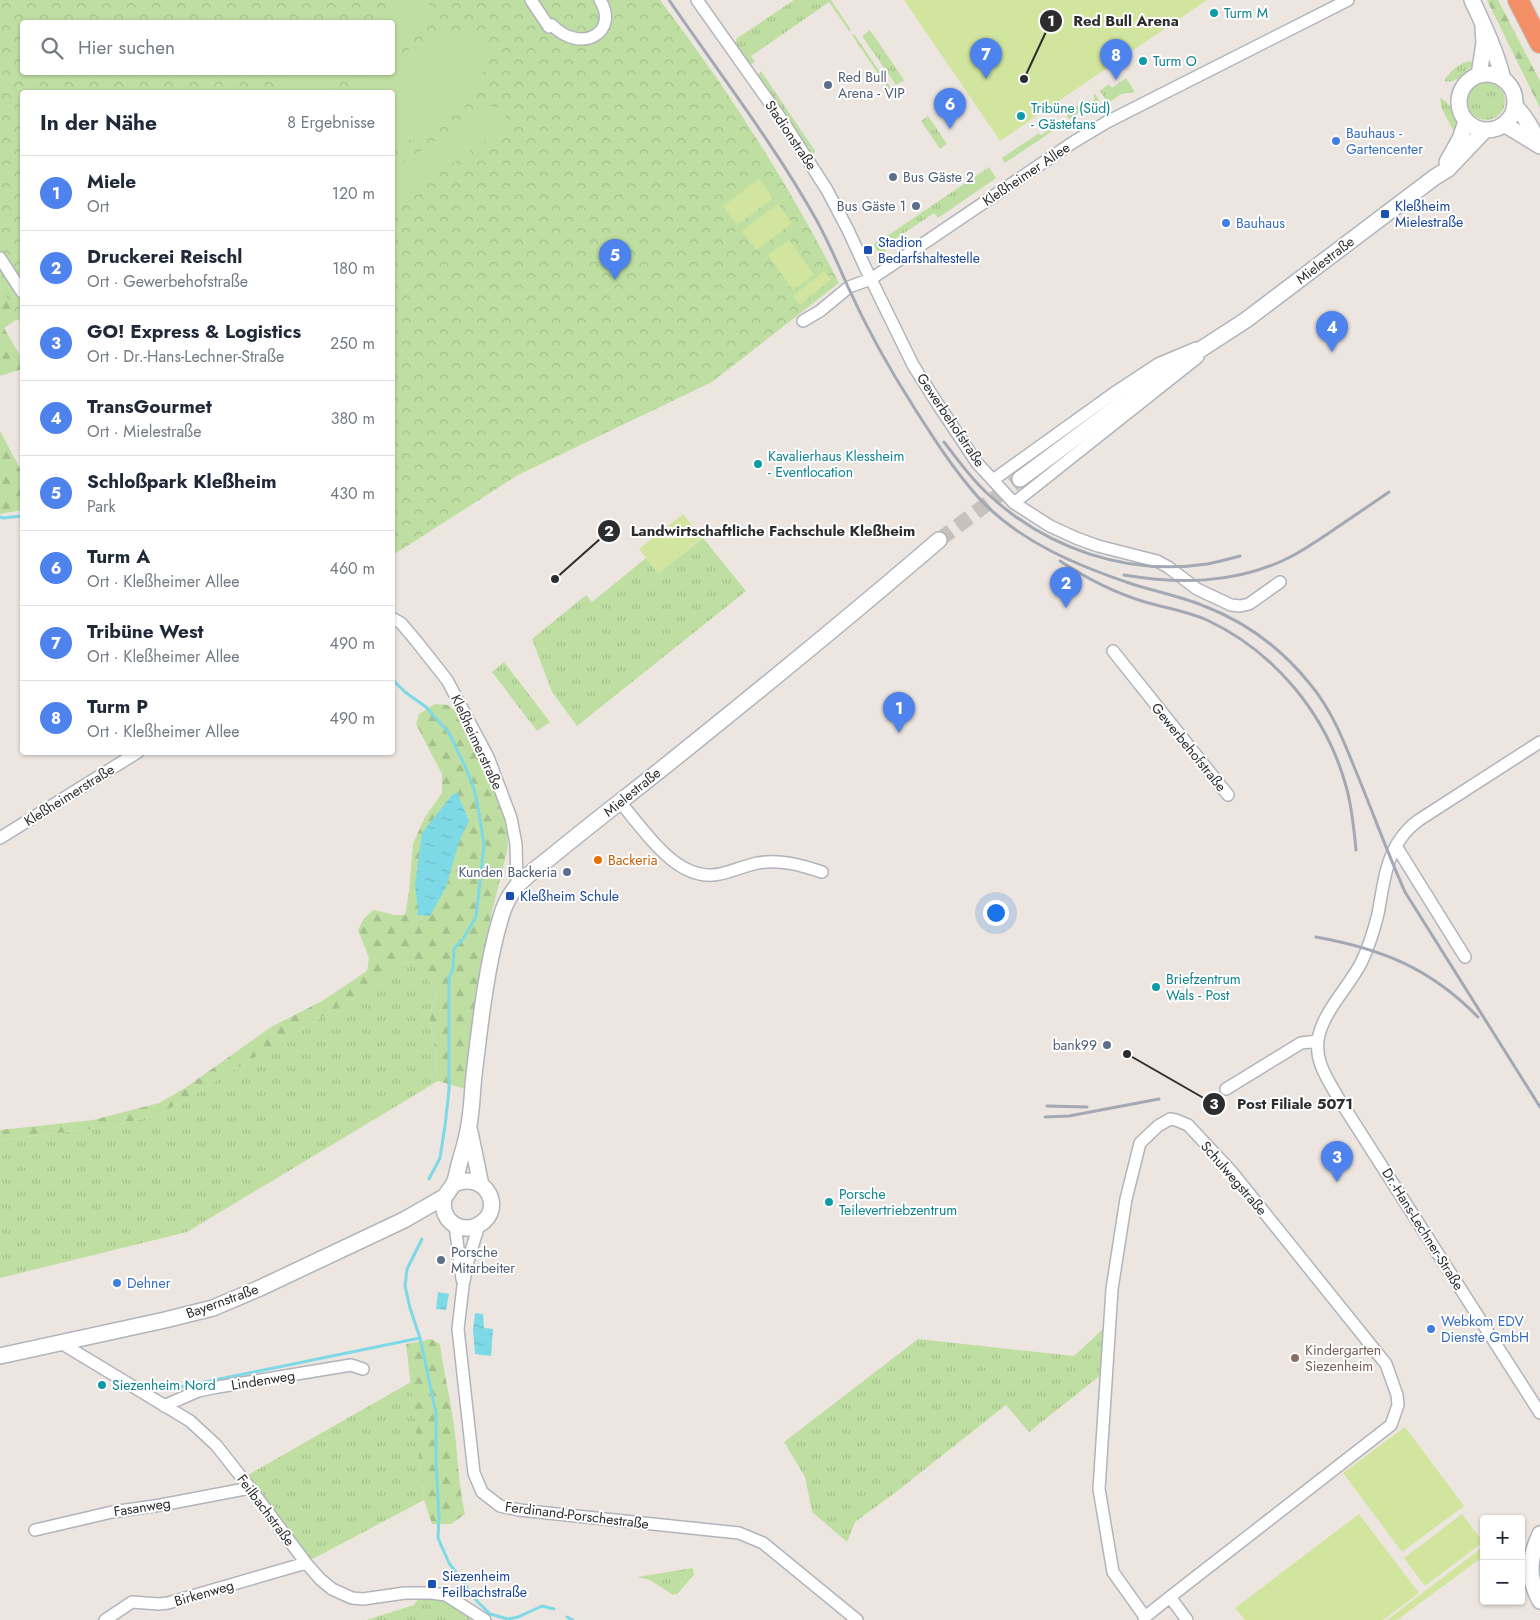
<!DOCTYPE html>
<html lang="de">
<head>
<meta charset="utf-8">
<style>
  :root { --surface:#fff; --page:#f2f2f3; --text:#1f2937; --muted:#747a83; --line:#e0e1e3; --accent:#4e82ec }
  body { margin:0; font-family:Jost,sans-serif; background:var(--page); color:var(--text) }
  .controls { position:absolute; right:15px; bottom:15px; display:grid; overflow:hidden; border-radius:5px; box-shadow:0 1px 4px #0004 }
  .controls button { width:45px; height:45px; display:grid; place-items:center; padding:0; border:0; border-bottom:1px solid var(--line); background:var(--surface); color:var(--text); font:25px sans-serif }
  .you { position:absolute; left:995px; top:912px; width:18px; height:18px; margin:-12px; border:4px solid #fff; border-radius:50%; background:#1a73e8; box-shadow:0 0 0 8px #1a73e833 }
  .badge { display:grid; place-items:center; width:32px; height:32px; border-radius:50%; background:var(--accent); color:#fff; font-size:16px; font-weight:700 }
  .pin { position:absolute; translate:-50% -41px; filter:drop-shadow(0 1px 2px #0008) }
  .pin::after { content:''; position:absolute; top:26px; width:18px; height:15px; background:inherit; clip-path:polygon(0 0,100% 0,50% 100%) }
  .list { margin:0; padding:0; list-style:none }
  h2 { display:flex; justify-content:space-between; align-items:center; height:65px; margin:0; padding:0 20px; font-size:21px }
  h2 small { font-size:16px; font-weight:400; color:var(--muted) }
  .list li { display:grid; grid-template-columns:32px 1fr auto; gap:15px; align-items:center; box-sizing:border-box; height:75px; padding:0 20px; border-top:1px solid var(--line) }
  .list b { display:block; font-size:19px; white-space:nowrap }
  .list p { margin:0; font-size:16px; white-space:nowrap; color:var(--muted) }
  .list em { font-size:16px; font-style:normal; color:var(--muted) }
  .icon { flex:none; width:28px; height:28px; fill:none; stroke:currentColor; stroke-width:2; stroke-linecap:round; stroke-linejoin:round }
  .map { position:relative; flex:none; width:1540px; height:1620px; overflow:hidden }
  .search { position:absolute; background:var(--surface); box-shadow:0 1px 4px #0004; left:20px; top:20px; width:375px; height:55px; display:flex; align-items:center; gap:12px; box-sizing:border-box; padding:0 18px; border-radius:5px; color:var(--muted); font-size:19px }
  .panel { position:absolute; background:var(--surface); box-shadow:0 1px 4px #0004; left:20px; top:90px; width:375px; height:665px; border-radius:5px }
  .map>svg:first-child { display:block }
</style>
</head>
<body>
<div class="map">
<svg width="1540" height="1620" viewBox="0 0 1540 1620">
  <defs>
    <pattern id="grass-tufts" width="24" height="20" patternUnits="userSpaceOnUse" patternTransform="scale(1.25)"><rect width="24" height="20" fill="#bfdfa2"/><path d="M3 7l-1-3M5 7V3M7 7l1-3M15 17l-1-3M17 17v-4M19 17l1-3" fill="none" stroke="#a4c08c"/></pattern>
    <pattern id="forest-firs" width="22" height="20" patternUnits="userSpaceOnUse" patternTransform="scale(1.25)"><rect width="22" height="20" fill="#bfdfa2"/><path d="M5 1l3.5 6h-7zM16 11l3.5 6h-7z" fill="#a4c08c"/></pattern>
    <pattern id="park-crowns" width="20" height="18" patternUnits="userSpaceOnUse" patternTransform="scale(1.25)"><rect width="20" height="18" fill="#bfdfa2"/><path d="M2 6a3 3 0 1 1 6 0M12 15a3 3 0 1 1 6 0" fill="none" stroke="#a4c08c"/></pattern>
    <pattern id="water-ripples" width="26" height="14" patternUnits="userSpaceOnUse" patternTransform="scale(1.25)"><rect width="26" height="14" fill="#7dd9e6"/><path d="M2 4q2-2 4 0t4 0M15 11q2-2 4 0t4 0" fill="none" stroke="#6cbbc6"/></pattern>
  </defs>
  <rect width="100%" height="100%" fill="#ede6e0"/>
  <path fill="url(#grass-tufts)" d="M794 0H831L851 30 849 31 829 2 751 56 755 62 751 64C744 59 736 47 736 39Z
    M870 30 904 80 896 85 862 36Z
    M854 34 898 98 895 99 852 35Z
    M1470 61 1473 63 1472 65C1466 74 1456 84 1444 81 1450 71 1459 63 1470 61Z
    M761 71 815 151 813 155 762 82 758 75Z
    M1126 78 1135 92 1121 94 1108 103 1100 91 1109 84 1112 88Z
    M1467 101a19 19 0 1 1 38 0a19 19 0 1 1-38 0Z
    M1095 94 1099 100 1069 119 1066 114 1080 104 1083 107 1095 99 1093 95Z
    M1440 98C1453 103 1461 126 1454 138L1453 130 1442 109Z
    M928 116 947 144 940 149 921 121Z
    M1052 123 1057 128 1005 163 1002 158 1039 133 1041 135 1053 127Z
    M989 167 996 178 938 218 934 213 883 247 886 252 880 256 874 245 877 240 878 242Z
    M703 538 746 591 577 726 552 692 532 639 586 595 592 602 646 558 658 573Z
    M504 662 550 722 537 731 492 672Z
    M418 961 437 995 429 1016 434 1039 438 1081 187 1232 0 1278V1140L116 1126 162 1113 390 976 396 964Z
    M1103 1329 1111 1367 1029 1432 1006 1405 896 1492 855 1522 847 1542 812 1512 805 1477 784 1442 918 1339 1074 1356Z
    M411 1382 424 1500 311 1560 248 1475Z
    M693 1568 694 1575 677 1594 673 1595 650 1580 637 1577Z
    M420 1597 441 1600 469 1615 470 1620H366L414 1605Z"/>
  <path fill="url(#forest-firs)" d="M1487 0H1498L1540 81V108Z
    M0 286 19 318 4 328 22 359V369L0 376Z
    M0 431 22 472V510L0 514Z
    M435 704 448 705 457 713 475 745 498 794 507 829 508 847 491 916 477 995 465 1089 438 1081 434 1039 429 1016 437 995 418 961 397 964 390 976 162 1113 116 1126 0 1140V1130L93 1120 159 1103 185 1088 271 1027 322 1001 367 971 369 958 358 930 364 918 374 910 395 915H405L409 891 413 844 425 817 442 793V774L416 724 419 714Z
    M431 1339 440 1344C443 1367 448 1389 452 1412 458 1446 457 1480 465 1514L451 1524H432L424 1500 406 1344Z"/>
  <path fill="url(#park-crowns)" fill-rule="evenodd" d="M0 0H660C679 26 698 51 716 77 761 143 803 212 839 283L712 382 518 475 393 555 392 92H22V326L0 286ZM22 22H392V72H22Z"/>
  <path fill="#bfdfa2" d="M407 0H430L428 3C431 8 432 14 429 20L393 45 392 22H374Z
    M442 28 449 33 453 31 457 36C476 22 500 55 482 73L485 78 481 80 484 86 483 89 393 151 392 92H346L375 73 392 72 393 61Z
    M300 72H352V73L322 92H270Z
    M489 104 491 106C503 106 504 116 510 124L393 204V170Z"/>
  <path fill="#d1e59e" d="M904 0H1207L1000 141Z
    M759 179 773 198 737 225 723 206Z
    M778 204 792 223 757 250 742 231Z
    M789 240 814 275 793 290 768 255Z
    M824 271 831 279 800 305 793 296Z
    M683 514 702 538 658 573 639 549Z
    M1405 1427 1464 1506 1402 1552 1343 1473Z
    M1359 1514 1419 1593 1383 1620H1245L1235 1608Z
    M1462 1514 1483 1542 1425 1586 1404 1558Z
    M1484 1546V1556L1397 1620H1387Z"/>
  <path fill="url(#water-ripples)" d="M457 792 469 821 460 839 446 887 430 916 417 915 418 909 415 886 422 833 452 795Z
    M438 1292 449 1294 446 1310 436 1309Z
    M475 1313 483 1314 484 1328 493 1329 491 1356 475 1354 473 1330Z"/>
  <g fill="none" stroke-linecap="round" stroke-linejoin="round">
    <path stroke="#7dd9e6" stroke-width="3" d="M0 517 3 518 22 516
      M392 679 405 692 426 707 449 733 465 766 474 789 479 813 484 845 476 917 463 939 454 949 453 968 449 978V1090L445 1126 440 1158 429 1179
      M422 1239 407 1269 405 1286 410 1308 420 1338 436 1413V1462L439 1516 438 1538 449 1563 477 1601 490 1614 508 1619 518 1617 542 1606 554 1609
      M171 1389 420 1338
      M567 1617 573 1620"/>
    <path stroke="#c7c1bc" stroke-width="15" stroke-dasharray="15 8" stroke-linecap="butt" d="M939 540 1020 479"/>
    <defs>
      <path id="street" d="M531 0 549 27 552 25C581 55 620 32 600 0
        M697 0 784 123 827 190 848 230 865 267 913 365 937 403 977 463 1014 503 1050 526 1076 538 1098 546 1157 561 1168 567 1197 589 1231 605 1240 606 1249 604 1280 582
        M0 258 22 292
        M803 321 820 311 849 287 871 279 1072 143 1107 122 1348 0
        M993 480 1117 391 1158 364 1196 348
        M1014 503 1198 357
        M392 618 401 623 417 642 447 680 488 757 511 818 516 844 517 887
        M1113 651 1228 795
        M1540 742 1419 820C1412 825 1406 831 1401 838 1385 860 1383 888 1378 914 1374 930 1369 946 1362 961 1350 986 1322 1012 1318 1040 1315 1061 1327 1078 1337 1096L1540 1413
        M620 802C637 822 661 856 684 868 714 884 729 869 758 863 780 859 801 865 822 872
        M0 838 138 752
        M1396 846 1465 957
        M1226 1089 1301 1043 1318 1041
        M455 1225 462 1279
        M479 1225 468 1261 463 1286 458 1329 474 1473 482 1492 500 1506 519 1510 739 1533 763 1543 857 1620
        M61 1343 190 1421 216 1445 250 1488 306 1563 320 1579 332 1589 352 1598 363 1599 405 1593H431L446 1595 485 1620
        M164 1406 198 1391 218 1387 351 1365 363 1369
        M35 1530 112 1512 161 1505 250 1488
        M1170 1597 1187 1620
        M105 1620 132 1602 159 1604 168 1603 306 1563
        M1144 1620 1145 1617 1170 1597 1391 1425 1398 1405 1397 1395 1386 1364 1231 1171 1188 1125 1176 1120 1170 1119 1158 1126 1140 1143 1126 1199 1112 1289 1099 1489 1113 1572 1145 1617"/>
      <path id="secondary" d="M1472 0C1484 26 1496 51 1503 79
        M1459 102a28 28 0 1 1 56 0a28 28 0 1 1-56 0Z
        M1479 75 1484 43 1483 28
        M1515 106C1527 118 1533 131 1540 146
        M1504 124 1540 146
        M1447 162 1460 139 1466 121
        M1020 479 1149 383 1246 320 1435 177 1448 169 1485 130
        M470 1132 481 1185
        M454 1184C486 1170 505 1209 480 1224 466 1233 448 1226 444 1210 441 1196 449 1193 454 1183 456 1179 457 1173 458 1169 461 1156 466 1143 468 1130 472 1112 472 1093 474 1075 480 1025 486 968 500 920 503 908 510 894 518 885 529 873 544 863 557 852 590 825 625 798 659 771 754 695 847 619 939 540
        M0 1356 165 1320 213 1308 260 1288 404 1220 444 1197
        M1540 1534C1529 1558 1527 1577 1540 1601"/>
      <path id="highway" d="M1518 0 1540 43"/>
    </defs>
    <use href="#street" stroke="#b1b4bc" stroke-width="14"/>
    <use href="#secondary" stroke="#b1b4bc" stroke-width="18"/>
    <use href="#highway" stroke="#c4c4c4" stroke-width="22"/>
    <use href="#street" stroke="#fff" stroke-width="11"/>
    <use href="#secondary" stroke="#fff" stroke-width="15"/>
    <use href="#highway" stroke="#f28f67" stroke-width="20"/>
    <path stroke="#a3a8b5" stroke-width="3" d="M669 0C719 73 774 144 817 221 829 243 838 264 848 287 867 329 890 370 915 409 934 439 954 470 978 497 1019 542 1078 566 1135 585 1158 592 1182 597 1204 606 1246 622 1282 649 1310 684 1331 709 1343 739 1355 769 1372 810 1387 852 1405 892L1540 1107
      M944 442C958 460 971 479 988 494 1047 549 1127 576 1207 564 1218 562 1229 559 1240 556
      M1060 561C1086 578 1115 593 1145 602 1166 608 1187 611 1207 620 1275 652 1326 714 1346 786 1352 807 1354 828 1356 850
      M1124 575C1178 584 1233 584 1284 560 1300 553 1315 542 1329 533 1349 519 1369 506 1389 492
      M1316 937C1382 949 1430 968 1478 1017
      M1047 1106 1087 1107
      M1045 1117 1069 1116 1159 1099"/>
  </g>
  <g fill="#0f9aa8" stroke="#fff" stroke-width="2">
    <circle cx="1214" cy="13" r="5"/>
    <circle cx="1143" cy="61" r="5"/>
    <circle cx="1021" cy="116" r="5"/>
    <circle cx="758" cy="464" r="5"/>
    <circle cx="1156" cy="987" r="5"/>
    <circle cx="829" cy="1202" r="5"/>
    <circle cx="102" cy="1385" r="5"/>
  </g>
  <g fill="#5c6f8a" stroke="#fff" stroke-width="2">
    <circle cx="828" cy="85" r="5"/>
    <circle cx="893" cy="177" r="5"/>
    <circle cx="916" cy="206" r="5"/>
    <circle cx="567" cy="872" r="5"/>
    <circle cx="1107" cy="1045" r="5"/>
    <circle cx="441" cy="1260" r="5"/>
  </g>
  <g fill="#3f7fe0" stroke="#fff" stroke-width="2">
    <circle cx="1336" cy="141" r="5"/>
    <circle cx="1226" cy="223" r="5"/>
    <circle cx="117" cy="1283" r="5"/>
    <circle cx="1431" cy="1329" r="5"/>
  </g>
  <g fill="#1a4fb4" stroke="#fff" stroke-width="2">
    <rect x="1380" y="209" width="10" height="10" rx="2.5"/>
    <rect x="863" y="245" width="10" height="10" rx="2.5"/>
    <rect x="505" y="891" width="10" height="10" rx="2.5"/>
    <rect x="427" y="1579" width="10" height="10" rx="2.5"/>
  </g>
  <circle fill="#e8710a" stroke="#fff" stroke-width="2" cx="598" cy="860" r="5"/>
  <circle fill="#8d6e63" stroke="#fff" stroke-width="2" cx="1295" cy="1358" r="5"/>
  <g text-anchor="middle" stroke-width="4" stroke-linejoin="round" paint-order="stroke">
    <g font-size="14" fill="#0d838f" stroke="#fff" text-anchor="start">
      <text x="1224" y="18">Turm M</text>
      <text x="1153" y="66">Turm O</text>
      <text x="1031" y="113">Tribüne (Süd)<tspan x="1031" dy="16">- Gästefans</tspan></text>
      <text x="768" y="461">Kavalierhaus Klessheim<tspan x="768" dy="16">- Eventlocation</tspan></text>
      <text x="1166" y="984">Briefzentrum<tspan x="1166" dy="16">Wals - Post</tspan></text>
      <text x="839" y="1199">Porsche<tspan x="839" dy="16">Teilevertriebzentrum</tspan></text>
      <text x="112" y="1390">Siezenheim Nord</text>
    </g>
    <g font-size="14" fill="#4e5e75" stroke="#fff" text-anchor="start">
      <text x="838" y="82">Red Bull<tspan x="838" dy="16">Arena - VIP</tspan></text>
      <text x="903" y="182">Bus Gäste 2</text>
      <text x="906" y="211" text-anchor="end">Bus Gäste 1</text>
      <text x="557" y="877" text-anchor="end">Kunden Backeria</text>
      <text x="1097" y="1050" text-anchor="end">bank99</text>
      <text x="451" y="1257">Porsche<tspan x="451" dy="16">Mitarbeiter</tspan></text>
    </g>
    <g font-size="14" fill="#366cbe" stroke="#fff" text-anchor="start">
      <text x="1346" y="138">Bauhaus -<tspan x="1346" dy="16">Gartencenter</tspan></text>
      <text x="1236" y="228">Bauhaus</text>
      <text x="127" y="1288">Dehner</text>
      <text x="1441" y="1326">Webkom EDV<tspan x="1441" dy="16">Dienste GmbH</tspan></text>
    </g>
    <g font-size="14" fill="#2d2d2d" stroke="#fff">
      <text transform="translate(791 135) rotate(56)" y="5">Stadionstraße</text>
      <text transform="translate(1026 174) rotate(-34)" y="5">Kleßheimer Allee</text>
      <text transform="translate(1325 260) rotate(-37)" y="5">Mielestraße</text>
      <text transform="translate(951 420) rotate(56)" y="5">Gewerbehofstraße</text>
      <text transform="translate(477 742) rotate(65)" y="5">Kleßheimerstraße</text>
      <text transform="translate(1189 747) rotate(51)" y="5">Gewerbehofstraße</text>
      <text transform="translate(632 792) rotate(-39)" y="5">Mielestraße</text>
      <text transform="translate(69 795) rotate(-32)" y="5">Kleßheimerstraße</text>
      <text transform="translate(1234 1178) rotate(49)" y="5">Schulwegstraße</text>
      <text transform="translate(1423 1229) rotate(58)" y="5">Dr.-Hans-Lechner-Straße</text>
      <text transform="translate(222 1301) rotate(-20)" y="5">Bayernstraße</text>
      <text transform="translate(263 1380) rotate(-9)" y="5">Lindenweg</text>
      <text transform="translate(142 1507) rotate(-9)" y="5">Fasanweg</text>
      <text transform="translate(266 1510) rotate(53)" y="5">Feilbachstraße</text>
      <text transform="translate(577 1515) rotate(7)" y="5">Ferdinand-Porschestraße</text>
      <text transform="translate(204 1593) rotate(-16)" y="5">Birkenweg</text>
    </g>
    <g font-size="14" fill="#164399" stroke="#fff" text-anchor="start">
      <text x="1395" y="211">Kleßheim<tspan x="1395" dy="16">Mielestraße</tspan></text>
      <text x="878" y="247">Stadion<tspan x="878" dy="16">Bedarfshaltestelle</tspan></text>
      <text x="520" y="901">Kleßheim Schule</text>
      <text x="442" y="1581">Siezenheim<tspan x="442" dy="16">Feilbachstraße</tspan></text>
    </g>
    <g font-size="14" fill="#c56008" stroke="#fff" text-anchor="start">
      <text x="608" y="865">Backeria</text>
    </g>
    <g font-size="14" fill="#785e54" stroke="#fff" text-anchor="start">
      <text x="1305" y="1355">Kindergarten<tspan x="1305" dy="16">Siezenheim</tspan></text>
    </g>
  </g>
  <path fill="none" stroke="#2d2d2d" stroke-width="2" d="M1024 79L1051 21M555 579L609 531M1127 1054L1214 1104"/>
  <g fill="#2d2d2d" stroke="#fff" stroke-width="2">
    <circle cx="1024" cy="79" r="5"/>
    <circle cx="555" cy="579" r="5"/>
    <circle cx="1127" cy="1054" r="5"/>
    <circle cx="1051" cy="21" r="12"/>
    <circle cx="609" cy="531" r="12"/>
    <circle cx="1214" cy="1104" r="12"/>
  </g>
  <g font-size="15" text-anchor="middle" font-weight="bold" fill="#fff">
    <text x="1051" y="26">1</text>
    <text x="609" y="536">2</text>
    <text x="1214" y="1109">3</text>
  </g>
  <g font-size="15" text-anchor="middle" font-weight="bold" fill="#2d2d2d" stroke="#fff" stroke-width="4" stroke-linejoin="round" paint-order="stroke">
    <text x="1126" y="26">Red Bull Arena</text>
    <text x="773" y="536">Landwirtschaftliche Fachschule Kleßheim</text>
    <text x="1295" y="1109">Post Filiale 5071</text>
  </g>
</svg>
<div class="controls">
<button>+</button>
<button>−</button>
</div>
<div class="you"></div>
<div class="pin badge" style="left:899px;top:733px">1</div>
<div class="pin badge" style="left:1066px;top:608px">2</div>
<div class="pin badge" style="left:1337px;top:1182px">3</div>
<div class="pin badge" style="left:1332px;top:352px">4</div>
<div class="pin badge" style="left:615px;top:280px">5</div>
<div class="pin badge" style="left:950px;top:129px">6</div>
<div class="pin badge" style="left:986px;top:79px">7</div>
<div class="pin badge" style="left:1116px;top:80px">8</div>
<div class="search"><svg class="icon" aria-label="search" viewBox="0 0 24 24"><circle cx="10" cy="10" r="6"/><path d="M15 15l6 6"/></svg>Hier suchen</div>
<section class="panel">
<h2>In der Nähe<small>8 Ergebnisse</small></h2>
<ul class="list">
<li><span class="badge">1</span><div><b>Miele</b><p>Ort</p></div><em>120 m</em></li>
<li><span class="badge">2</span><div><b>Druckerei Reischl</b><p>Ort · Gewerbehofstraße</p></div><em>180 m</em></li>
<li><span class="badge">3</span><div><b>GO! Express &amp; Logistics</b><p>Ort · Dr.-Hans-Lechner-Straße</p></div><em>250 m</em></li>
<li><span class="badge">4</span><div><b>TransGourmet</b><p>Ort · Mielestraße</p></div><em>380 m</em></li>
<li><span class="badge">5</span><div><b>Schloßpark Kleßheim</b><p>Park</p></div><em>430 m</em></li>
<li><span class="badge">6</span><div><b>Turm A</b><p>Ort · Kleßheimer Allee</p></div><em>460 m</em></li>
<li><span class="badge">7</span><div><b>Tribüne West</b><p>Ort · Kleßheimer Allee</p></div><em>490 m</em></li>
<li><span class="badge">8</span><div><b>Turm P</b><p>Ort · Kleßheimer Allee</p></div><em>490 m</em></li>
</ul>
</section>
</div>
</body>
</html>
